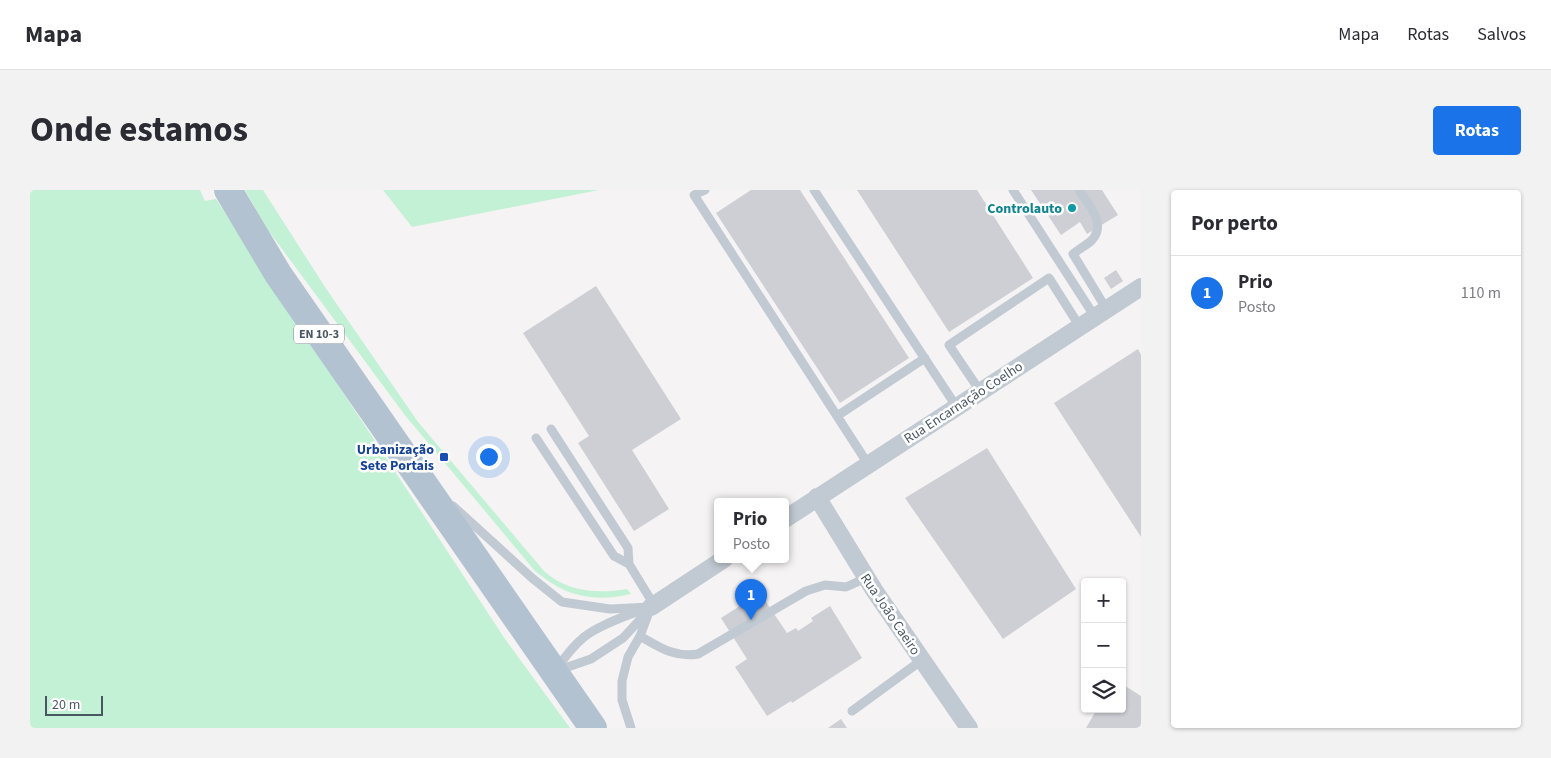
<!DOCTYPE html>
<html lang="pt">
<head>
<meta charset="utf-8">
<style>
  :root { --surface:#fff; --page:#f2f2f3; --text:#2b2b33; --muted:#7c7c81; --line:#e1e1e2; --accent:#1a73e8 }
  body { margin:0; font-family:"Source Sans 3",sans-serif; background:var(--page); color:var(--text) }
  .controls { position:absolute; right:15px; bottom:15px; display:grid; overflow:hidden; border-radius:5px; box-shadow:0 1px 4px #0004 }
  .controls button { width:45px; height:45px; display:grid; place-items:center; padding:0; border:0; border-bottom:1px solid var(--line); background:var(--surface); color:var(--text); font:25px sans-serif }
  .scale { position:absolute; left:15px; bottom:12px; width:58px; box-sizing:border-box; padding-left:5px; border:2px solid #4a5661; border-top:0; font-size:14px; line-height:18px; white-space:nowrap; color:#4a5661; -webkit-text-stroke:4px #fff; paint-order:stroke }
  .you { position:absolute; left:458px; top:266px; width:18px; height:18px; margin:-12px; border:4px solid #fff; border-radius:50%; background:#1a73e8; box-shadow:0 0 0 8px #1a73e833 }
  .badge { display:grid; place-items:center; width:32px; height:32px; border-radius:50%; background:var(--accent); color:#fff; font-size:16px; font-weight:700 }
  .pin { position:absolute; translate:-50% -41px; filter:drop-shadow(0 1px 2px #0008) }
  .pin::after { content:''; position:absolute; top:26px; width:18px; height:15px; background:inherit; clip-path:polygon(0 0,100% 0,50% 100%) }
  .popup { position:absolute; left:684px; top:308px; width:75px; height:65px; box-sizing:border-box; display:grid; place-content:center; border-radius:5px; background:var(--surface); filter:drop-shadow(0 1px 4px #0005); font-size:16px; white-space:nowrap; color:var(--muted) }
  .popup b { font-size:19px; color:var(--text) }
  .popup::after { content:''; position:absolute; left:50%; top:100%; margin-left:-10px; border:10px solid transparent; border-top-color:var(--surface) }
  .list { margin:0; padding:0; list-style:none }
  h2 { display:flex; justify-content:space-between; align-items:center; height:65px; margin:0; padding:0 20px; font-size:21px }
  h2 small { font-size:16px; font-weight:400; color:var(--muted) }
  .list li { display:grid; grid-template-columns:32px 1fr auto; gap:15px; align-items:center; box-sizing:border-box; height:75px; padding:0 20px; border-top:1px solid var(--line) }
  .list b { display:block; font-size:19px; white-space:nowrap }
  .list p { margin:0; font-size:16px; white-space:nowrap; color:var(--muted) }
  .list em { font-size:16px; font-style:normal; color:var(--muted) }
  .icon { flex:none; width:28px; height:28px; fill:none; stroke:currentColor; stroke-width:2; stroke-linecap:round; stroke-linejoin:round }
  .map { position:relative; flex:none; width:1111px; height:538px; overflow:hidden; border-radius:5px }
  header { display:flex; align-items:center; gap:30px; box-sizing:border-box; height:70px; padding:0 25px; background:var(--surface); border-bottom:1px solid var(--line) }
  header strong { font-size:24px }
  nav { display:flex; gap:28px; margin-inline-start:auto; font-size:18px }
  .intro { display:flex; align-items:center; justify-content:space-between; box-sizing:border-box; height:120px; padding:0 30px }
  h1 { margin:0; font-size:35px }
  .button { padding:12px 22px; border-radius:5px; background:var(--accent); color:#fff; font-size:18px; font-weight:700 }
  main { display:flex; gap:30px; padding:0 30px }
  aside { flex:1; background:var(--surface); border-radius:5px; box-shadow:0 1px 4px #0004 }
  .map>svg:first-child { display:block }
</style>
</head>
<body>
<header>
<strong>Mapa</strong>
<nav><a>Mapa</a><a>Rotas</a><a>Salvos</a></nav>
</header>
<div class="intro"><h1>Onde estamos</h1><a class="button">Rotas</a></div>
<main>
<div class="map">
<svg width="1111" height="538" viewBox="0 0 1111 538">
  <rect width="100%" height="100%" fill="#f5f3f3"/>
  <path fill="#c3f1d5" d="M0 0H170L175 11 186 9 475 449 540 538H0Z
    M215 0H233L295 97 388 232 514 381C537 402 567 404 597 399L601 404C562 413 535 406 505 381L374 224 238 40Z
    M353 0H569L382 37Z"/>
  <path fill="#cdcfd5" d="M721 0H770L879 168 810 213 686 23Z
    M827 0H947L1003 88 919 142Z
    M1001 0H1072L1088 25 1057 44 1050 32 1031 45Z
    M1086 80 1093 91 1081 99 1074 88Z
    M566 96 651 229 602 260 639 319 604 341 548 253 559 246 493 143Z
    M1108 159 1111 165V347L1024 213Z
    M957 258 1046 399 973 449 875 308Z
    M730 403 757 443 766 438 768 441 783 431 781 428 800 416 832 468 762 513 761 511 737 526 705 477 717 469 691 428Z
    M1092 494 1111 506V538H1056L1067 519H1092Z
    M811 529 817 538H798Z"/>
  <g fill="none" stroke-linecap="round" stroke-linejoin="round">
    <path stroke="#c1cad2" stroke-width="9" d="M675 0 664 5 838 274
      M784 0 926 216
      M983 0 1065 127
      M1049 0C1058 14 1077 33 1062 50 1057 55 1049 59 1043 64L1077 120
      M950 201 919 155 1019 88 1050 137
      M807 226 895 168
      M521 239 598 358 599 374
      M506 248 584 366 599 374 624 415
      M423 316 502 388 532 412 580 419 621 417
      M610 446C629 457 645 468 668 464L776 401 795 395 816 397 836 388
      M526 480C534 468 543 456 554 447 569 435 594 427 611 420
      M526 481 561 469 593 448 618 421
      M822 521 892 470
      M601 538 592 510V491L598 467 610 446 621 417"/>
    <path stroke="#c1cad2" stroke-width="18" d="M787 307 844 400 939 538
      M755 329 1111 97
      M621 417 694 369"/>
    <path stroke="#b3c2d1" stroke-width="28" d="M198 0 248 84 563 538"/>
  </g>
  <circle fill="#0f9aa8" stroke="#fff" stroke-width="2" cx="1042" cy="18" r="5"/>
  <rect fill="#1a4fb4" stroke="#fff" stroke-width="2" x="409" y="262" width="10" height="10" rx="2.5"/>
  <g text-anchor="middle" stroke-width="5" stroke-linejoin="round" paint-order="stroke">
    <rect fill="#fff" stroke="#808990" stroke-width="1" x="264" y="134.5" width="50" height="19" rx="4"/>
    <g font-size="12" font-weight="bold" fill="#4a5661">
      <text x="289" y="148">EN 10-3</text>
    </g>
    <g font-size="14" font-weight="bold" fill="#0d838f" stroke="#fff" text-anchor="end">
      <text x="1032" y="23">Controlauto</text>
    </g>
    <g font-size="14" fill="#4a5661" stroke="#fff">
      <text transform="translate(933 212) rotate(-33)" y="5">Rua Encarnação Coelho</text>
      <text transform="translate(861 424) rotate(56)" y="5">Rua João Caeiro</text>
    </g>
    <g font-size="14" font-weight="bold" fill="#164399" stroke="#fff" text-anchor="end">
      <text x="404" y="264">Urbanização<tspan x="404" dy="16">Sete Portais</tspan></text>
    </g>
  </g>
</svg>
<div class="controls">
<button>+</button>
<button>−</button>
<button><svg class="icon" aria-label="layers" viewBox="0 0 24 24"><path d="M12 4l9 5-9 5-9-5zM3 14l9 5 9-5"/></svg></button>
</div>
<div class="scale">20 m</div>
<div class="you"></div>
<div class="pin badge" style="left:721px;top:430px">1</div>
<div class="popup"><b>Prio</b>Posto</div>
</div>
<aside>
<h2>Por perto<small></small></h2>
<ul class="list">
<li><span class="badge">1</span><div><b>Prio</b><p>Posto</p></div><em>110 m</em></li>
</ul>
</aside>
</main>
</body>
</html>
